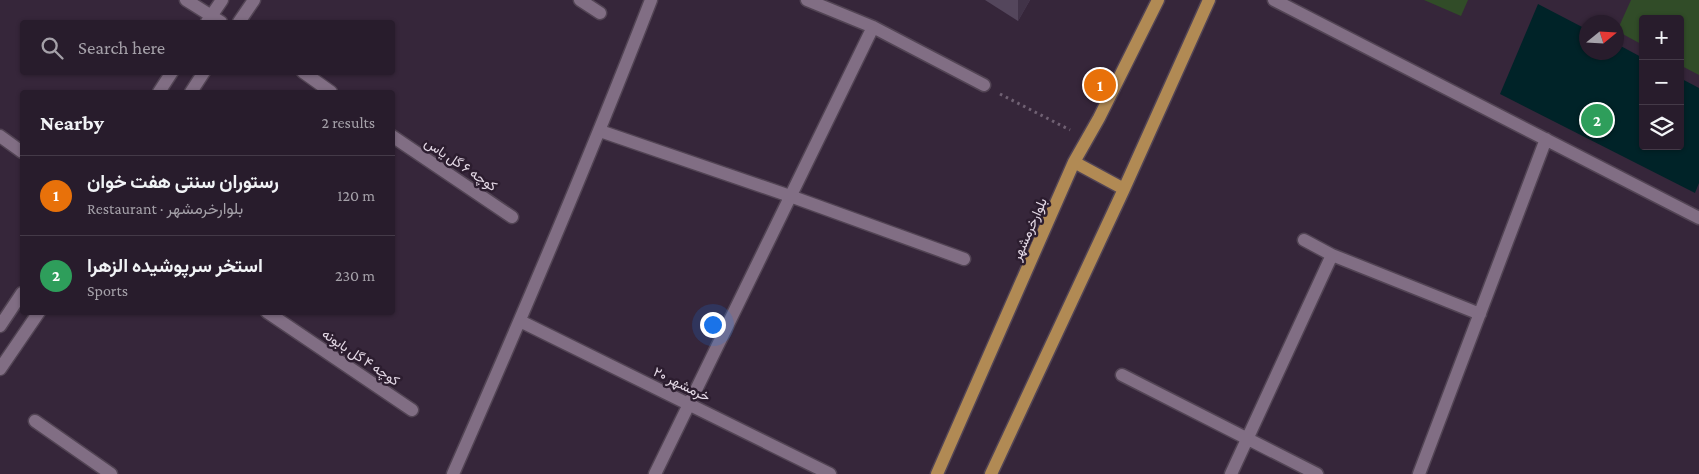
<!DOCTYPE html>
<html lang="en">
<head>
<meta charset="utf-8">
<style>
  :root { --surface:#281c2c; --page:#342938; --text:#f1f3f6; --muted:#a5a1a9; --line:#443a48; --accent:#dfb034 }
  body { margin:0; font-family:"Crimson Pro",Vazirmatn,serif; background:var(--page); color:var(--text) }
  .controls { position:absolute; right:15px; top:15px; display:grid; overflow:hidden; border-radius:5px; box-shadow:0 1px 4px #0004 }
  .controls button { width:45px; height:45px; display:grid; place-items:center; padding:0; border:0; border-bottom:1px solid var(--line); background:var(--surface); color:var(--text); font:25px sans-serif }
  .compass { position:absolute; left:1579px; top:15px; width:45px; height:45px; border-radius:50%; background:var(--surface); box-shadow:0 1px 4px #0004; rotate:72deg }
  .you { position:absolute; left:712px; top:324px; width:18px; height:18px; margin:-12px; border:4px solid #fff; border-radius:50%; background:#1a73e8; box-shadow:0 0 0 8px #1a73e833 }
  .badge { display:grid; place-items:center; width:32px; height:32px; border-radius:50%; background:var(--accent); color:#fff; font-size:16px; font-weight:700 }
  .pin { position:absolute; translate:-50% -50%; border:2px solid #fff; box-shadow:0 1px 5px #0006 }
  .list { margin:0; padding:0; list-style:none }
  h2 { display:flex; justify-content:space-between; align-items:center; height:65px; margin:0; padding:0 20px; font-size:21px }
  h2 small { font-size:16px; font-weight:400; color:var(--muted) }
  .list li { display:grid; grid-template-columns:32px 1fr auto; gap:15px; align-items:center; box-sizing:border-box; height:80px; padding:0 20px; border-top:1px solid var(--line) }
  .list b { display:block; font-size:19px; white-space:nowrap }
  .list p { margin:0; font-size:16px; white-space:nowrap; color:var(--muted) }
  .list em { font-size:16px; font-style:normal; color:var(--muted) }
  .icon { flex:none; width:28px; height:28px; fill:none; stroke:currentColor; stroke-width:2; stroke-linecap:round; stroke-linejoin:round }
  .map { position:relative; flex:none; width:1699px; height:474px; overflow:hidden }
  .search { position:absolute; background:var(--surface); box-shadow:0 1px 4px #0004; left:20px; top:20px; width:375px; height:55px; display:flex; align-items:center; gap:12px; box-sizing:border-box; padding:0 18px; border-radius:5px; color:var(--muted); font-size:19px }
  .panel { position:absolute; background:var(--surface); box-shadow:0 1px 4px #0004; left:20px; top:90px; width:375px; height:225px; border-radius:5px }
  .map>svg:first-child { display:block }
</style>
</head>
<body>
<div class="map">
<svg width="1699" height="474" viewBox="0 0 1699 474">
  <rect width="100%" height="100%" fill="#36263a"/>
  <path fill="#314c28" d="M1424 0H1468L1461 16Z
    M1631 0H1699V75L1680 65V19H1643V45L1617 31Z"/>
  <path fill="#002328" d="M1538 4 1586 29V52H1616L1617 44 1643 58V146H1680V78L1699 88V183L1695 193 1500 94Z"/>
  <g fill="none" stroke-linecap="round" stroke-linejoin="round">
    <defs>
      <path id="minor" d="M186 0 221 22
        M580 0 600 13
        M807 0 873 27 984 85
        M1274 0 1699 218
        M207 22 222 0
        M239 22 254 0
        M303 72 331 92
        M159 92 172 72
        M191 92 204 72
        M600 131 790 196 964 259
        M0 136 22 152
        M392 136 512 217
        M1304 240 1332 255 1480 314
        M267 312 412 410
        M520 321 830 474
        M0 326 22 293
        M0 369 39 312
        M1122 375 1317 474
        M35 421 111 474
        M453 474C522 317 589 160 651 0
        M655 474 873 27
        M1231 474 1332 255
        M1419 474 1546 139"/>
      <path id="major" d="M1074 162 1124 189
        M937 474 1074 162 1099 118 1158 0
        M991 474 1124 189 1209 0"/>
    </defs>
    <use href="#minor" stroke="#524454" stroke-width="15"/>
    <use href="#major" stroke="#524454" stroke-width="15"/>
    <path stroke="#706173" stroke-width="3" stroke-dasharray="2.5 4" stroke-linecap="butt" d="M1000 94 1070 130"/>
    <use href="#minor" stroke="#816e84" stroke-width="12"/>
    <use href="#major" stroke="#b18a54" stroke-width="12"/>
  </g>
  <path fill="#54465c" d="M985 0H1030L1018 21Z"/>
  <path fill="#413348" d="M1018 0H1030L1018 21Z"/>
  <g text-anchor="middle" stroke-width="5" stroke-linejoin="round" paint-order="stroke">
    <g font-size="14" fill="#e5dae7" stroke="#2c1d2f">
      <text transform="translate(461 164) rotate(34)" y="5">کوچه ۶ گل یاس</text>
      <text transform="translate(1029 229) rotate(-66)" y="5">بلوارخرمشهر</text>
      <text transform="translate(361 357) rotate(34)" y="5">کوچه ۴ گل بابونه</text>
      <text transform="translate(682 384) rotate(26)" y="5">خرمشهر ۲۰</text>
    </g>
  </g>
</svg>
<div class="controls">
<button>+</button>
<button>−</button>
<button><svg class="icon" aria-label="layers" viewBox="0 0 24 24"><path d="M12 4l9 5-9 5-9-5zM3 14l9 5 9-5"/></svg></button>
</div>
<svg class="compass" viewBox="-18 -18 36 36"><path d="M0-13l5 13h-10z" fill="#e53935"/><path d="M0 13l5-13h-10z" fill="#a5a1a9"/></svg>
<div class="you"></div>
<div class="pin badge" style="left:1100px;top:85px;background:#e8710a">1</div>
<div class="pin badge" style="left:1597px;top:120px;background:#2e9e5b">2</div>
<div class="search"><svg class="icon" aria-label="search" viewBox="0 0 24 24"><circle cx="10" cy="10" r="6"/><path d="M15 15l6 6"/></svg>Search here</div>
<section class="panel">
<h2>Nearby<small>2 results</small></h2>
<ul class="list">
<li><span class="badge" style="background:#e8710a">1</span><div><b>رستوران سنتى هفت خوان</b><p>Restaurant · بلوارخرمشهر</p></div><em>120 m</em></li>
<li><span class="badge" style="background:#2e9e5b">2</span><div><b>استخر سرپوشیده الزهرا</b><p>Sports</p></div><em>230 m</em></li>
</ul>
</section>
</div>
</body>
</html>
